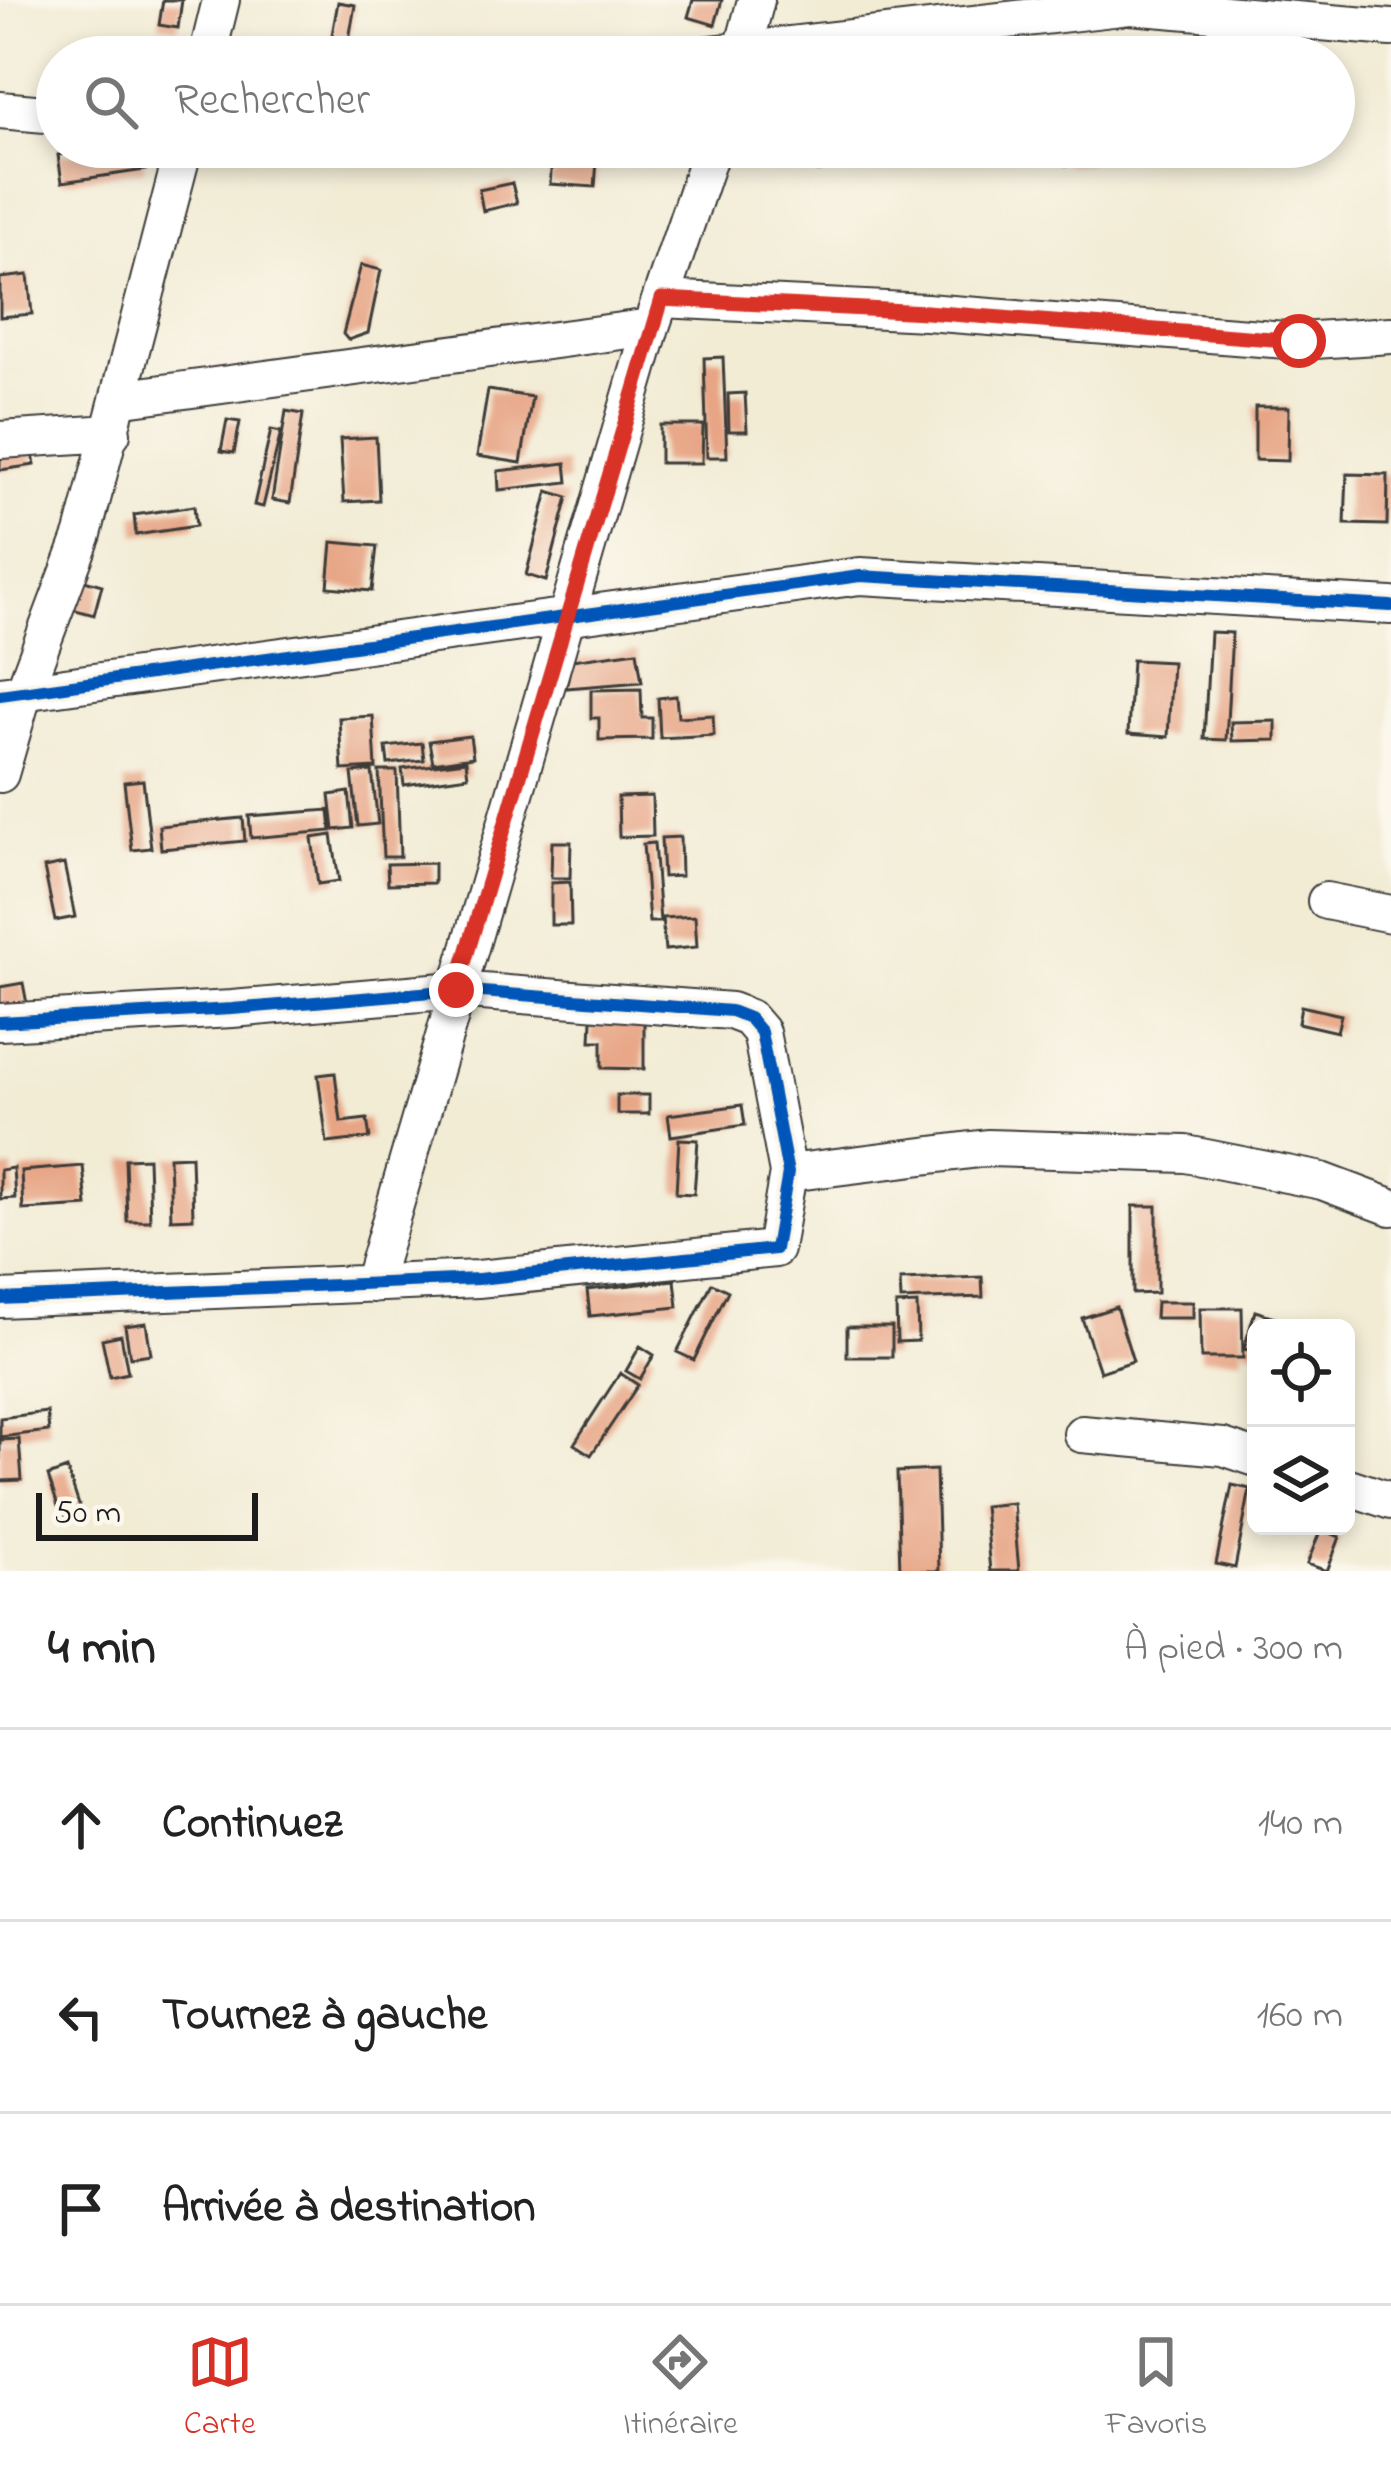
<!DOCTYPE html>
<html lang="fr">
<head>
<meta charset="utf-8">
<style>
  :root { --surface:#fff; --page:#f2f2f2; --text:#222; --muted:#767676; --line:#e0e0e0; --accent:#d93025 }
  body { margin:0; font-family:"Indie Flower",sans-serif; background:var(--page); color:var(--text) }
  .controls { position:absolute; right:36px; bottom:36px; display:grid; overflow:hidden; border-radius:18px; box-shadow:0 6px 18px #0003 }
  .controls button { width:108px; height:108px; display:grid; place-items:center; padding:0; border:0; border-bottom:3px solid var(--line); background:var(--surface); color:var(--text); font:60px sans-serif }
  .scale { position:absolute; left:36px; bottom:30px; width:222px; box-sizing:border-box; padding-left:12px; border:6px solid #1c1c1c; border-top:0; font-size:33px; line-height:42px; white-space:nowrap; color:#1c1c1c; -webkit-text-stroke:9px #fbf7ec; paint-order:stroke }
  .stop { position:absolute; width:36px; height:36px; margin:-27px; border:9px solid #d93025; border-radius:50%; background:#fff }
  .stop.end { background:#d93025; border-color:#fff; box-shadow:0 3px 12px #0008 }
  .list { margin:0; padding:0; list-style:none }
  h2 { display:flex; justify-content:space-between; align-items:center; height:156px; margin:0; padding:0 48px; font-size:51px }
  h2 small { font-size:39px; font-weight:400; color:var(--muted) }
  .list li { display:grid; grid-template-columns:78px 1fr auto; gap:36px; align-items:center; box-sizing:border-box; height:192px; padding:0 48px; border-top:3px solid var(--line) }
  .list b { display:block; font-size:45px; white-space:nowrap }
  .list em { font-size:39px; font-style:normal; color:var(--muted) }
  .icon { flex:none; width:66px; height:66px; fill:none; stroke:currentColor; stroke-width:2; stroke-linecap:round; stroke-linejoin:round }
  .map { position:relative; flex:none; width:1391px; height:1571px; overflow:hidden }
  .search { position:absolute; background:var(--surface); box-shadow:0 6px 18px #0003; left:36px; right:36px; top:36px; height:132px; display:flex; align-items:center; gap:30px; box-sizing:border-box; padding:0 42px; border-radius:66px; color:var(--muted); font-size:45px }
  .sheet { height:732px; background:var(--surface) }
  nav { display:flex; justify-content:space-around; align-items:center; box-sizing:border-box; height:168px; border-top:3px solid var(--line); background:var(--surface); font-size:33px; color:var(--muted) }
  nav a { display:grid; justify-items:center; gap:6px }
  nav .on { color:var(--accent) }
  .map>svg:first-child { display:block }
</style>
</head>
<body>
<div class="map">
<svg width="1391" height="1571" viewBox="0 0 1391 1571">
  <rect width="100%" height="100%" fill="#fbf7ec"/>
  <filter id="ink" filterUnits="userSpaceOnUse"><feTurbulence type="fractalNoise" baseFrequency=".00833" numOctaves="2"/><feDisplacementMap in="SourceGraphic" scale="24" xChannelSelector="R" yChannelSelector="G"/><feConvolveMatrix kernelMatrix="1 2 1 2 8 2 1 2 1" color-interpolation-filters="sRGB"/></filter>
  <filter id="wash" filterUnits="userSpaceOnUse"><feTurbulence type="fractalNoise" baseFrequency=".004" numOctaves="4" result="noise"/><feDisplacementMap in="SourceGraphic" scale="48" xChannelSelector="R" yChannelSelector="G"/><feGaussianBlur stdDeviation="2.7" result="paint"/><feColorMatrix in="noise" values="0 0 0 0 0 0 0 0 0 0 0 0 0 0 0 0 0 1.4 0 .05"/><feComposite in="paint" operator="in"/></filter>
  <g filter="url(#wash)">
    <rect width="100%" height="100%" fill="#f2ecd5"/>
    <g id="blocks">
      <path fill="#e7a585" d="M163 0H182L178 28 159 25Z
        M693 0H722L715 25 688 17Z
        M338 2 355 5 346 57H328Z
        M291 41 324 48 322 57H288Z
        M118 147H141L145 170 62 182 58 155Z
        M553 147H598L595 187 550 184Z
        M836 147H884L885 165 817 171 815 149Z
        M1065 147H1089V164L1066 165Z
        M512 183 517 203 483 211 479 190Z
        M361 265 381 270 368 333 348 340 343 334Z
        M28 275 32 314 0 317V278Z
        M723 357 727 457H707L704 358Z
        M488 390 532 397 521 463 477 456Z
        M745 393 747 431H729L728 394Z
        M1255 407H1289L1288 461 1255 460Z
        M286 411 303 414 290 503 272 500Z
        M227 420 240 422 234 453 221 451Z
        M660 425H703L702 463H660Z
        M271 430 281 432 263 507 254 505Z
        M376 437 379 500 344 502 340 439Z
        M31 444 35 465 0 470V449Z
        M566 463 568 482 499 490 498 471Z
        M1347 474 1388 475 1387 525 1345 524Z
        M548 491 568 497 546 581 526 575Z
        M194 506 196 526 136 535 134 515Z
        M332 542 377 546 372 591 328 587Z
        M81 579 102 585 94 615 72 609Z
        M1210 632 1232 633 1226 740 1204 739Z
        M637 651 642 682 566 688 572 660Z
        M1132 660 1172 662 1168 737 1128 734Z
        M641 689 642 718H652V739L599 740V718H591V690Z
        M676 696 678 717 713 715 714 735 660 738 658 698Z
        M373 716 376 768 342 770 339 718Z
        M1276 721V740L1232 741 1231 722Z
        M470 736 473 757 433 763 429 741Z
        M422 743 424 760 388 764 386 747Z
        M466 761 468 776 404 785 402 769Z
        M372 771 378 824 358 826 352 773Z
        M379 771H397L400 857H383Z
        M143 780 151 848 132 850 124 782Z
        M349 792 353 828 334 830 330 795Z
        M652 796 653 836 619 837 618 797Z
        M329 810 331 831 251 838 249 816Z
        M243 818 245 841 161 849 159 826Z
        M332 835 339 881 318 884 312 838Z
        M680 837 681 876 663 877 661 838Z
        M552 842H571L570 878H551Z
        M654 843 660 922H649L643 844Z
        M434 863V883L388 884 387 864Z
        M64 864 75 917 55 921 44 868Z
        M570 882 571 925H551V883Z
        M695 916 697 947 665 950 662 918Z
        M23 983 27 1004 0 1009V987Z
        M1301 1006 1341 1015 1337 1032 1298 1023Z
        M592 1019H644V1069L602 1068V1041H591Z
        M335 1073 341 1122 367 1119 370 1138 327 1143 318 1075Z
        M617 1095H649V1114H617Z
        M742 1105 745 1125 671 1136 668 1115Z
        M679 1139 698 1140 694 1194 676 1193Z
        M191 1156 193 1218 171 1219 169 1157Z
        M148 1158 150 1221H127L125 1159Z
        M83 1166 87 1206 23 1210 21 1171Z
        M13 1168 15 1198 0 1199V1170Z
        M1133 1206H1157V1293L1133 1294Z
        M982 1277 983 1297 901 1300 900 1280Z
        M675 1280 678 1307 590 1316 587 1290Z
        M712 1283 728 1291 694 1360 677 1352Z
        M1156 1302H1193V1318H1155Z
        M917 1304 918 1341 897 1342 896 1305Z
        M1116 1307 1133 1361 1100 1372 1082 1318Z
        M1200 1308H1242L1243 1358H1201Z
        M1255 1311 1291 1322 1289 1328H1256V1352L1244 1349Z
        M146 1323 151 1354 130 1357 125 1326Z
        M847 1327H892V1357H847Z
        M121 1335 128 1373 110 1377 102 1339Z
        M640 1346 654 1355 640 1379 626 1371Z
        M620 1373 638 1385 591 1455 574 1444Z
        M47 1412 49 1431 0 1437V1418Z
        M19 1439 22 1480 0 1481V1440Z
        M67 1469 81 1511 62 1518 48 1476Z
        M936 1470 939 1571H900L897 1472Z
        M1232 1485 1250 1489 1235 1568 1216 1564Z
        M1013 1503 1019 1571H990L984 1506Z
        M1321 1529 1340 1537 1327 1571 1307 1564Z"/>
    </g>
  </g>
  <g filter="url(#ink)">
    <use href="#blocks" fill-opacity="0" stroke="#3c3b38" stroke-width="3"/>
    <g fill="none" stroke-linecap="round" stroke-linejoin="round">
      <defs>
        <path id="street" d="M207 57 221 0
          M684 57 1130 6 1391 28
          M741 57 756 0
          M0 110 57 115
          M662 299 926 312 1299 341 1391 335
          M118 399 651 327
          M0 440 112 433
          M0 695 860 576 1391 606
          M0 774 24 691 83 534 184 147
          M1326 901 1391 914
          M0 1022 232 1009 456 990 731 1011 749 1018 761 1032 788 1173 775 1249 478 1279 0 1299
          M788 1173 987 1148 1186 1154 1322 1181 1391 1207
          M372 1284 651 327 712 147
          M1082 1434 1223 1447 1256 1458
          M1346 1486 1391 1501"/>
      </defs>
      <use href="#street" stroke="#3c3b38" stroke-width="40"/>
      <use href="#street" stroke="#fff" stroke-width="36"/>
      <defs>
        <path id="cycleway" d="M0 695 860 576 1391 606
          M0 1022 232 1009 456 990 731 1011 749 1018 761 1032 788 1173 775 1249 478 1279 0 1299"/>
      </defs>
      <use href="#cycleway" stroke="#fbf7ec" stroke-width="20"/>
      <use href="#cycleway" stroke="#0057b8" stroke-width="12"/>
    </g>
  </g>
  <g fill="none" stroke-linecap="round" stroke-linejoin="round" filter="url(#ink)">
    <path stroke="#d93025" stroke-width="15" d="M456 990 662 299 926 312 1299 341"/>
  </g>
</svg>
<div class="controls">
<button><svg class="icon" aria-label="locate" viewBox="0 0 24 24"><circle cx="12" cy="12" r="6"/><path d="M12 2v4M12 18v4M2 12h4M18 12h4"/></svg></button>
<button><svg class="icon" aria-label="layers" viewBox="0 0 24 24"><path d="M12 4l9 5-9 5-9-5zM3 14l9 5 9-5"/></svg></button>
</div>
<div class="scale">50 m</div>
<div class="stop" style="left:1299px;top:341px"></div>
<div class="stop end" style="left:456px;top:990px"></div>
<div class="search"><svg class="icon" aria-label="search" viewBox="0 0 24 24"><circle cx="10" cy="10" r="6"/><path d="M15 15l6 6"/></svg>Rechercher</div>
</div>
<section class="sheet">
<h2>4 min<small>À pied · 300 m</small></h2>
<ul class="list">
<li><svg class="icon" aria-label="ahead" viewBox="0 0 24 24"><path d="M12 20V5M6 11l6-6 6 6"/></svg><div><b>Continuez</b></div><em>140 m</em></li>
<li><svg class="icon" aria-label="left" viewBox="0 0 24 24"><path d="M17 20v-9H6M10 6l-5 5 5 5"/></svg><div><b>Tournez à gauche</b></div><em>160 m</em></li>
<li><svg class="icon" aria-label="arrive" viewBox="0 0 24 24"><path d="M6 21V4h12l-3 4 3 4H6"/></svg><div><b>Arrivée à destination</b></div></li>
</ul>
</section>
<nav>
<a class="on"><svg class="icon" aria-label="map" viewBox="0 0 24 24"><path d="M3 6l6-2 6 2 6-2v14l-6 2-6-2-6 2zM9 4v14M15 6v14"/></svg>Carte</a>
<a><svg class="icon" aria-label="directions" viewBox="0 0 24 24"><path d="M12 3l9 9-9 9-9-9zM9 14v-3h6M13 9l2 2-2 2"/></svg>Itinéraire</a>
<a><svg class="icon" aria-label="saved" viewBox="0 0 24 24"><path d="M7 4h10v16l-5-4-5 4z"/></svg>Favoris</a>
</nav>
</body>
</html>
